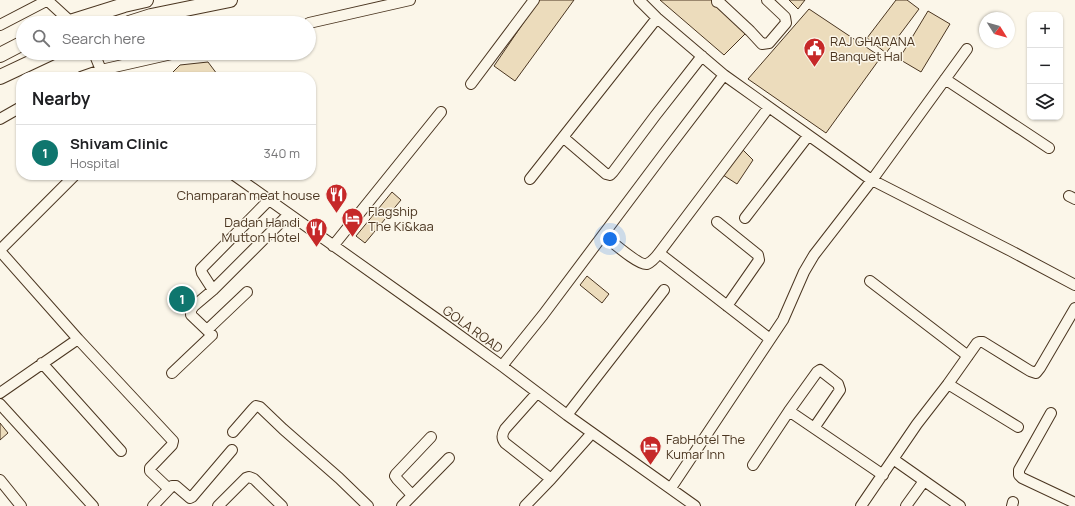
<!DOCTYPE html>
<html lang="en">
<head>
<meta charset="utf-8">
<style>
  :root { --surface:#fff; --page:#f6f6f6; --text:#202124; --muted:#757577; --line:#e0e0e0; --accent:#0f766e }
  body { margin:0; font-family:Manrope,sans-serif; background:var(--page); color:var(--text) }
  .controls { position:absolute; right:12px; top:12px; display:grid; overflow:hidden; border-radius:8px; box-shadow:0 1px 3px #0004 }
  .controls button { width:36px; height:36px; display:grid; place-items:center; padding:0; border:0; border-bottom:1px solid var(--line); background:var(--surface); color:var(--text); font:20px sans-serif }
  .compass { position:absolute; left:979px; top:12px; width:36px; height:36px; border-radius:50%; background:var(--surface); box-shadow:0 1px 3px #0004; rotate:127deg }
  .you { position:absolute; left:610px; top:239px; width:14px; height:14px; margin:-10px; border:3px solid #fff; border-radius:50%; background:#1a73e8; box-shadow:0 0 0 6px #1a73e833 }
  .badge { display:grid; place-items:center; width:26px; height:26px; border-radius:50%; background:var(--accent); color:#fff; font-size:13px; font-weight:700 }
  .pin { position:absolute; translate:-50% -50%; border:2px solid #fff; box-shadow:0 1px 4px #0006 }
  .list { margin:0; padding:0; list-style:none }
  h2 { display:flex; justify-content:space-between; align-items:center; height:52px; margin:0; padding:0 16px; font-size:17px }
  h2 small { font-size:13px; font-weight:400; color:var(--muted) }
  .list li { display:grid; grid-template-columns:26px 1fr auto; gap:12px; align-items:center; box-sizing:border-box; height:56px; padding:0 16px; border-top:1px solid var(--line) }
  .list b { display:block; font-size:15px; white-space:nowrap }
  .list p { margin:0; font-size:13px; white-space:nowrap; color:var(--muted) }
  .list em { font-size:13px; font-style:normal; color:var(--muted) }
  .icon { flex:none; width:22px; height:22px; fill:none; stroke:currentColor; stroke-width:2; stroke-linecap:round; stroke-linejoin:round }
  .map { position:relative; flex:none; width:1075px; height:506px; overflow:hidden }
  .search { position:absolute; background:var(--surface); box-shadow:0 1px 3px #0004; left:16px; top:16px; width:300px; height:44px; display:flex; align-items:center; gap:10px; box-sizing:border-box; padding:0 14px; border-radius:22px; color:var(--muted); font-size:15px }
  .panel { position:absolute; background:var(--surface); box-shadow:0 1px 3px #0004; left:16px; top:72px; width:300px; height:108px; border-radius:16px }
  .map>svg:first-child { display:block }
</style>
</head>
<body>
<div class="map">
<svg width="1075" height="506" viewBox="0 0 1075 506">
  <rect width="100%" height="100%" fill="#fbf6e9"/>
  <path fill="#ecdcbc" stroke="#4a3520" d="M539 0H574L515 81 494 66Z
    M660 0H713L746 33 724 55Z
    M789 0H805L798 9Z
    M896 0H907L919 9 886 53 867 38Z
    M809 9 881 57 826 133 748 79Z
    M928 11 950 24 921 72 899 59Z
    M208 62 217 74 214 77H168L180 65Z
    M743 150 753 160 737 184 723 175Z
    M392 192 401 200 365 243 356 236Z
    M587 276 609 294 602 303 580 285Z
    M182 292 189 301 178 311 170 302Z
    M0 423 8 433 0 440Z"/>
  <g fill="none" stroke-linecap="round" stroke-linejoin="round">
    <defs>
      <path id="minor" d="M47 0 71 22
        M639 0 657 18 724 75 870 179 1011 251 1075 285
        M717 0V2H719L750 31 762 44 769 43 786 23 785 17 767 0
        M309 23 410 0
        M0 25 48 0
        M94 53 101 70 107 77
        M81 77 101 70 176 53
        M945 79 1049 148
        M471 84 534 0
        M0 119 21 107
        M564 138 606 174 610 175 613 172 655 116 702 56
        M234 175 437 319 502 366 567 415 695 506
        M530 179 657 18
        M1069 196 1075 199
        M745 218 808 136
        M717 222 758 255 759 260 727 306
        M603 235C610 240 639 266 647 264 652 262 656 257 659 253L769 107
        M333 246 441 112
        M0 250 75 175
        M0 251 78 339 0 393
        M659 253 770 339
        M870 281 968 356
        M213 290 202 273 201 269 269 200
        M207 330 247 292
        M78 339 173 441 172 445 150 468V471L169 489 172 486H176L190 498 192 497 232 450
        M42 363 121 451
        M502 366 543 315 663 155 724 75
        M172 373 212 335 191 315V310L194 306 213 290 289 214
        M948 384 1018 427
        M537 393 505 429C502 434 501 438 505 443L551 479
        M0 404 93 506
        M789 411 883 475
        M1051 413 1019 470V475L1022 478 1075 503
        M567 415 664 290
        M233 432 253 409 256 406 260 407 283 429 339 478 368 506
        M893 459 960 506
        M753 465 789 411 817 372 820 370 838 384 840 390 814 428
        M0 480 21 506
        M671 488 783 320 804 272 814 255 872 180 967 49
        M412 495 397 479 395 476 396 474 431 437
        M153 506 169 489
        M218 506 246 478 249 477 254 479 282 506
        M402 506 449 458
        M525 506 551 479 592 433
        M861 506 917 424 948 384 977 343 979 342H983L1030 371 1036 373 1040 368 1075 308
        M906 506 924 481
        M1012 506 1013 502"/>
      <path id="highway" d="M67 23 124 5 146 0
        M129 23 151 16 230 0
        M0 55 23 43
        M0 77 51 53"/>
    </defs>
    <use href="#minor" stroke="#4a3520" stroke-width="12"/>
    <use href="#highway" stroke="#4a3520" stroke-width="16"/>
    <use href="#minor" stroke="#fbf6e9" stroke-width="10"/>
    <use href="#highway" stroke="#fbf6e9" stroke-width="14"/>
  </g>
  <defs>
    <symbol id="civic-pin" viewBox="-11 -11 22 30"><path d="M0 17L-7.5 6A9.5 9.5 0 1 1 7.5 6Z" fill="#c62828" stroke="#fbf6e9"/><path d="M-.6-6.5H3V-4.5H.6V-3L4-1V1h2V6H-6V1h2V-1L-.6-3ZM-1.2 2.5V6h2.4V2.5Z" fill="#fff"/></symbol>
    <symbol id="restaurant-pin" viewBox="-11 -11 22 30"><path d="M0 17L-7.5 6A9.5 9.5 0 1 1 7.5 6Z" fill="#c62828" stroke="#fbf6e9"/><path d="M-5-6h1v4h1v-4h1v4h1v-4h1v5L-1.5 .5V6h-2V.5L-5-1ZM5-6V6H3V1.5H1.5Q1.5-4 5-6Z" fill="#fff"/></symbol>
    <symbol id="hotel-pin" viewBox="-11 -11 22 30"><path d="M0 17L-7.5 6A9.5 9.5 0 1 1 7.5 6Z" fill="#c62828" stroke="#fbf6e9"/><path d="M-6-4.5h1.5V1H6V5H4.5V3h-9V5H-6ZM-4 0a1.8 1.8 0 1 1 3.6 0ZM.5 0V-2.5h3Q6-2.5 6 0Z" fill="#fff"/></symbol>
  </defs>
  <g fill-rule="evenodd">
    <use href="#civic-pin" x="802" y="36" width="25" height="34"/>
    <use href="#restaurant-pin" x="324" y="182" width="25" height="34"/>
    <use href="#hotel-pin" x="340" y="206" width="25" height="34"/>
    <use href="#restaurant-pin" x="304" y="216" width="25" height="34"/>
    <use href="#hotel-pin" x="638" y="434" width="25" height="34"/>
  </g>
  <g text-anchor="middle" stroke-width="3" stroke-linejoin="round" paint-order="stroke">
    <g font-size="13" fill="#4a3520" stroke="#fbf6e9" text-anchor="start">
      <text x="830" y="46">RAJ GHARANA<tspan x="830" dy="15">Banquet Hal</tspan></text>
      <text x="320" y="200" text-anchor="end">Champaran meat house</text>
      <text x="368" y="216">Flagship<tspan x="368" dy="15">The Ki&amp;kaa</tspan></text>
      <text x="300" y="227" text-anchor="end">Dadan Handi<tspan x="300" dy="15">Mutton Hotel</tspan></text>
      <text x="666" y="444">FabHotel The<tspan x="666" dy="15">Kumar Inn</tspan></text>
    </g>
    <g font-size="13" fill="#4a3520" stroke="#fbf6e9">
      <text transform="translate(473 329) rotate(36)" y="5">GOLA ROAD</text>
    </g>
  </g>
</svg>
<div class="controls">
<button>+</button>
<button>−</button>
<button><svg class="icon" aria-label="layers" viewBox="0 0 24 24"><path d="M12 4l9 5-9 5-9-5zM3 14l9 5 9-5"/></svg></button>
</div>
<svg class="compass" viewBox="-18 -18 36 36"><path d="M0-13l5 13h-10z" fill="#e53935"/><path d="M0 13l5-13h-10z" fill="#757577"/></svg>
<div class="you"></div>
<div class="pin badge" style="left:182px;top:299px">1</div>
<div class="search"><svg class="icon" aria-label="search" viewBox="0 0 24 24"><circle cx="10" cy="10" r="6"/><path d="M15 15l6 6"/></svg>Search here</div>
<section class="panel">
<h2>Nearby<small></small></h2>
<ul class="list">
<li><span class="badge">1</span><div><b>Shivam Clinic</b><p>Hospital</p></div><em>340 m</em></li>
</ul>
</section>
</div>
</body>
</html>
